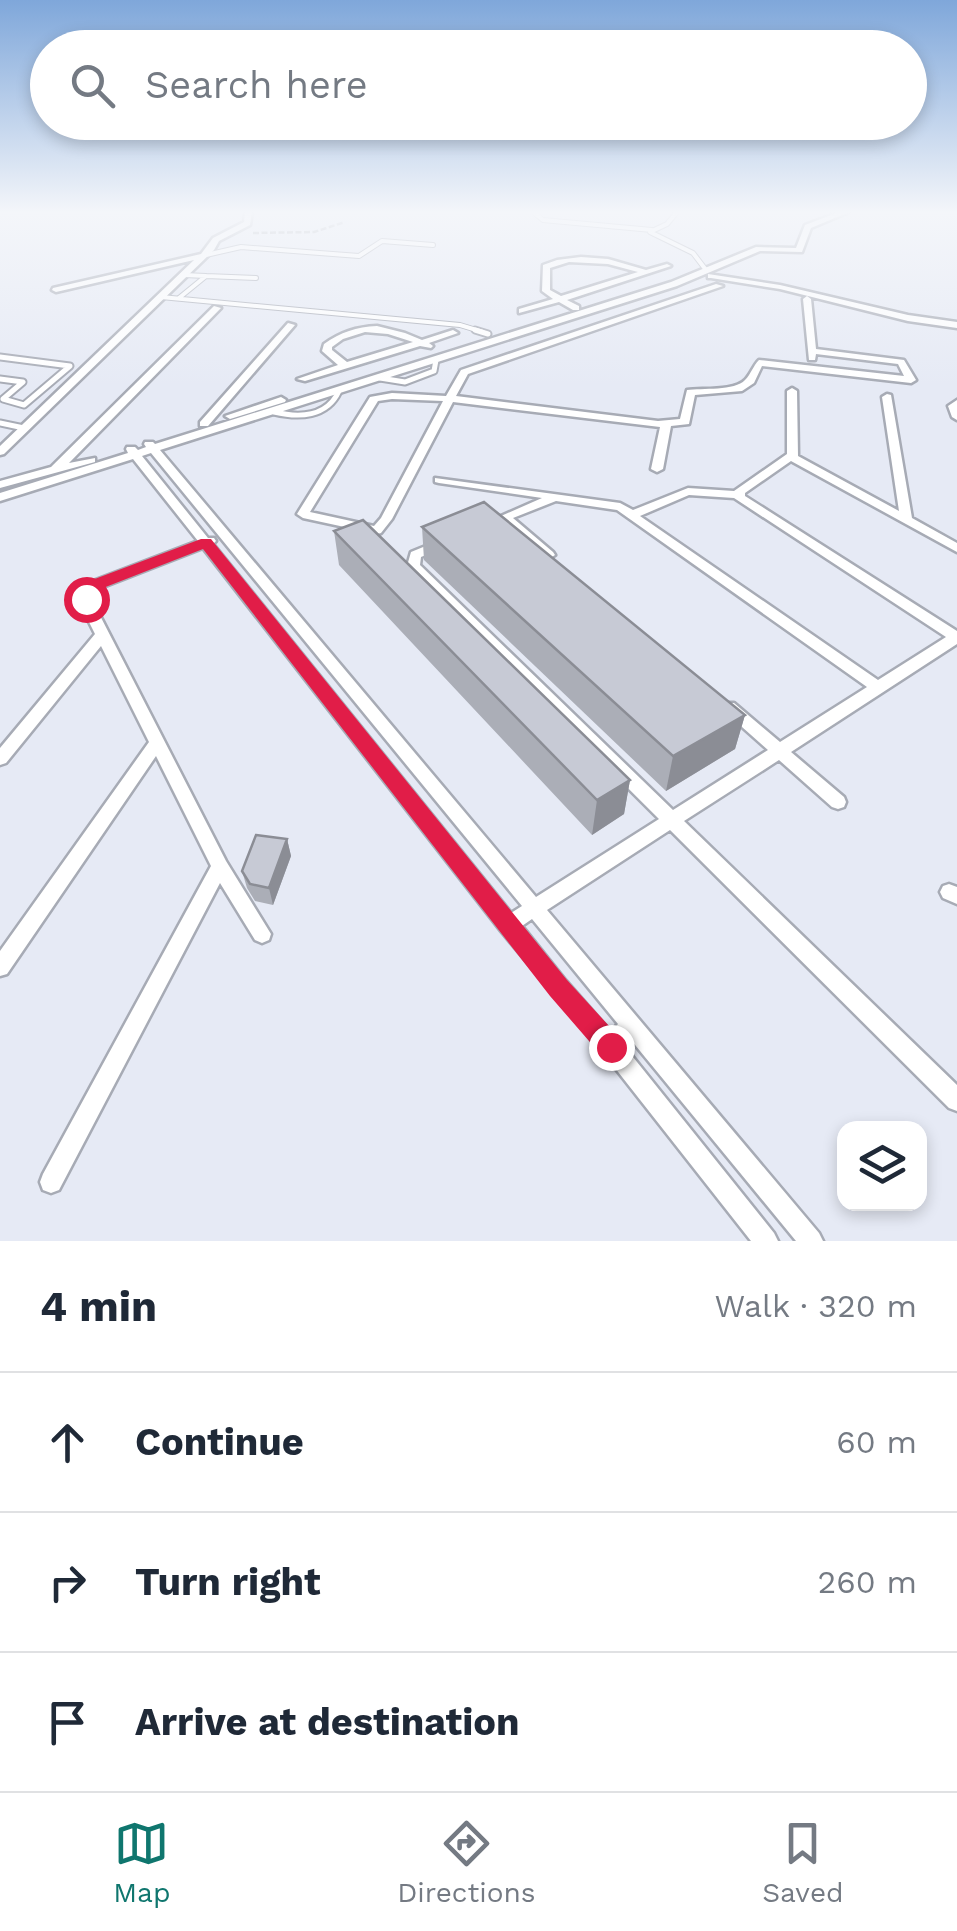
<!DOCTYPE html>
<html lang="en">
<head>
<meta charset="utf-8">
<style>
  :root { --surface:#fff; --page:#f6f6f7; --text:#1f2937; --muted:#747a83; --line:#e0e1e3; --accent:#0f766e }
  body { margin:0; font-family:"Work Sans",sans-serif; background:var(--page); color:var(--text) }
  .controls { position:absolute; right:30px; bottom:30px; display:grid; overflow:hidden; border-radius:20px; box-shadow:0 5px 15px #0003 }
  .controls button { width:90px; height:90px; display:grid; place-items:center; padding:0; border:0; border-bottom:2px solid var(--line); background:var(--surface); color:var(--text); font:50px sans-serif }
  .stop { position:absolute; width:30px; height:30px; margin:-22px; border:8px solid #e11d48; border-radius:50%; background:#fff }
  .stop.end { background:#e11d48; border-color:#fff; box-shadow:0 2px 10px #0008 }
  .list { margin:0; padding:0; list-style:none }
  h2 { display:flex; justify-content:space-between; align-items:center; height:130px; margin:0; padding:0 40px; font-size:42px }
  h2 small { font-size:32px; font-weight:400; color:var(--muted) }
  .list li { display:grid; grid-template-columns:65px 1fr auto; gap:30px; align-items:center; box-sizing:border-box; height:140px; padding:0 40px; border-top:2px solid var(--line) }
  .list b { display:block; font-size:38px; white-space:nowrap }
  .list em { font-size:32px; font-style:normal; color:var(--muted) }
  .icon { flex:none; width:55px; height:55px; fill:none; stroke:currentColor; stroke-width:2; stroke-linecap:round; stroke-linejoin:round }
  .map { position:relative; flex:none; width:957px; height:1241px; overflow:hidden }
  .search { position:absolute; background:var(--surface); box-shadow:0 5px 15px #0003; left:30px; right:30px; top:30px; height:110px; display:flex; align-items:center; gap:25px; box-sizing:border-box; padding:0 35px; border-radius:55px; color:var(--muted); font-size:38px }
  .sheet { height:550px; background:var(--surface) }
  nav { display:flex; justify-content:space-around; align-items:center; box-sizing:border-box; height:140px; border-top:2px solid var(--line); background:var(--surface); font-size:28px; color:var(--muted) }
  nav a { display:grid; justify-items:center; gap:5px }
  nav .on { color:var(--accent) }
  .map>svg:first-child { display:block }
</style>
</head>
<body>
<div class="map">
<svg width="957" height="1241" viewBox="0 0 957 1241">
  <rect width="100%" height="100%" fill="#e6eaf5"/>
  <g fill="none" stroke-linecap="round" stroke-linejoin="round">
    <defs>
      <path id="service-far1" d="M533 212 543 220 652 230
        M677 212 667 224 650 232 693 253 706 270
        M206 255 241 247 359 256 382 241 433 245
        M206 276 256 278
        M161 297 460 325 483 332
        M179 298 206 276 184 275"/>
      <path id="service" d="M475 330 488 334
        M0 357 70 366 24 405 3 399 23 382 0 379
        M380 378 405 382 434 371 436 360
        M274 412C299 418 327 417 339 391
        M0 423 24 428"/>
      <path id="minor" d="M245 212H252L250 225 219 241 214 250 4 454 0 455V446L194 260 56 292 52 290 53 288 201 254 213 238 244 222Z
        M839 212H849L811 228 802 252 760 251 677 286 160 450 536 897 659 819 408 569 407 566 411 552 433 543H441L443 546 441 549 421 557 420 565 673 810 768 750 724 711 721 707 724 703H734L780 742 867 687 617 510 556 501 513 518 553 552 555 555 549 559 545 558 503 523 489 528 483 524 542 498 439 483 435 482V478L620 503 633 510 688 488 734 491 787 454V391L792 388 797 391 798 456 899 511 882 397 887 394 891 395 912 518 957 543V552L791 461 745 493V496L957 631V644L791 752 844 797 846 802 844 807 838 809 832 807 779 760 684 821 957 1085V1111L949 1108 670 830 547 910 819 1233 823 1241H796L631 1040 625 1047 774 1233 778 1241H751L604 1054 501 931 203 548 103 587 93 602 226 861 271 934 269 940 262 943 255 940 220 883 59 1190 51 1193 43 1190 40 1182 43 1174 211 866 156 756 7 974 0 976V951L149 742 101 646 6 763 0 765V748L95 634 79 602 93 581 198 541 133 459 0 501V493L128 453 126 449 127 447H135L138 450 146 447 144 444 145 442H153L155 444 671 282 756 247 796 248 805 225ZM151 453 522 906 511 913 213 544 216 541 214 538H208L142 456ZM689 495 734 498 946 637 878 680 640 516ZM532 919 618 1024 611 1032 566 981 522 926Z
        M581 257 608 259 646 270 667 264 671 266 567 300 579 306V310H573L559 302 519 313V309L553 299 542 291 543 265 557 260ZM569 262 608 264 638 272 561 296 550 290V268Z
        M708 274 780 285 908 315 957 322V328L908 321 780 289 711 278H708Z
        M716 284 723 286 468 374 456 396 658 421 680 419 687 390C702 388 735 391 745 380 751 374 753 366 759 360L904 376 898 364 816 354 815 360H809L803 299 807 296 811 299 816 349 904 360 916 380 911 383 762 366 754 383 742 391 695 395 689 424 671 426 663 469 657 472 651 469 660 427 453 402 392 519 381 533 377 534 303 518 297 514 370 397 392 393 446 396 461 370ZM392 399 443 401 381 518 374 526 310 512 378 401Z
        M214 306 221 308 69 463 95 458V462L0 488V481L51 467Z
        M288 323 295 325 208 426H200V422Z
        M377 326 405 333 422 340 453 330 458 333 429 343 433 346 431 348 420 346 305 381 297 379 338 365 322 351 324 344C341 332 356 327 377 326ZM365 332 388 334 413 342 347 362 332 350V347L343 339Z
        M281 397 286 400 285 402 230 419 225 416Z
        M957 400V420L952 417 948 406Z
        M949 884 957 887V904L943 898 940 892 943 886Z"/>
    </defs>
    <use href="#service-far1" stroke="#a7abb5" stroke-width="6"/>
    <use href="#service" stroke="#a7abb5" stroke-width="9"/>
    <use href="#minor" stroke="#a7abb5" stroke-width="5"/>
    <path stroke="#9fa2ab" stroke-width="2.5" stroke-dasharray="6 2.5" stroke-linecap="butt" d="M253 233 314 232 345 222"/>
    <use href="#service-far1" stroke="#fff" stroke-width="4"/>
    <use href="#service" stroke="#fff" stroke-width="5"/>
    <use href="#minor" fill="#fff" fill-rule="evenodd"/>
  </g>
  <path fill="#abaeb7" d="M422 527 745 715 735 749 666 791 424 560Z
    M334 531 630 780 624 814 592 835 339 565Z
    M287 839 291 856 273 905 255 901 247 888 242 871Z"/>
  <path fill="#8b8d95" d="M745 715 735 749 666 791 673 756Z
    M630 780 624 814 592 835 597 800Z
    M287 839 291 856 273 905 269 888Z"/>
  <path fill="#c7cad5" stroke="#8b8d95" stroke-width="2.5" d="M484 502 745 715 673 756 422 527Z
    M363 520 630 780 597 800 334 531Z
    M256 835 287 839 269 888 250 884 242 871Z"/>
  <linearGradient id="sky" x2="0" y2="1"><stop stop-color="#7fa7da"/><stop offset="0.55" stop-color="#f4f6fa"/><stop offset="1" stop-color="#f4f6fa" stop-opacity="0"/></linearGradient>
  <rect width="957" height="386" fill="url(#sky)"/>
  <path fill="#e11d48" d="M201 539H211L567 980 620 1038 623 1047 620 1056 611 1059 602 1056 550 996 203 549 103 588 92 603 78 599 92 580Z"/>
</svg>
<div class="controls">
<button><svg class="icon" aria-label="layers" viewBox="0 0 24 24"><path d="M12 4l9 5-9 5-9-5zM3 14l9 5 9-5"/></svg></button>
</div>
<div class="stop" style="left:86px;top:599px"></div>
<div class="stop end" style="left:611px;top:1047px"></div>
<div class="search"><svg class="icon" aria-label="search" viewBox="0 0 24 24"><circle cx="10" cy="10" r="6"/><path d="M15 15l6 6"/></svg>Search here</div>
</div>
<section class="sheet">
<h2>4 min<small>Walk · 320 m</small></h2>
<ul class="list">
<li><svg class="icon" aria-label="ahead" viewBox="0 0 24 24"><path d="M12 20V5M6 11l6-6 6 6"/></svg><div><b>Continue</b></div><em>60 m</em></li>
<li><svg class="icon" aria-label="right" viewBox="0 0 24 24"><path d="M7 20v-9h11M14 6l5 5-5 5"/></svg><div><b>Turn right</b></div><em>260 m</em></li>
<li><svg class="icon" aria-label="arrive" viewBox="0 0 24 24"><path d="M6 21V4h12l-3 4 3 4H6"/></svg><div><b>Arrive at destination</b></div></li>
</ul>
</section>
<nav>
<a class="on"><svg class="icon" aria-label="map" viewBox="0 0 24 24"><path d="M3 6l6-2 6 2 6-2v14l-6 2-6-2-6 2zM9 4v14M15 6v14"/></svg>Map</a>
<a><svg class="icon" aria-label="directions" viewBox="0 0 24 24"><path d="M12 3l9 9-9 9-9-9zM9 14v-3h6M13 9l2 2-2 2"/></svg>Directions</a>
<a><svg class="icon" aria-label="saved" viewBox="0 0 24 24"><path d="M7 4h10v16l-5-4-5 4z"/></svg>Saved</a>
</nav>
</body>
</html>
